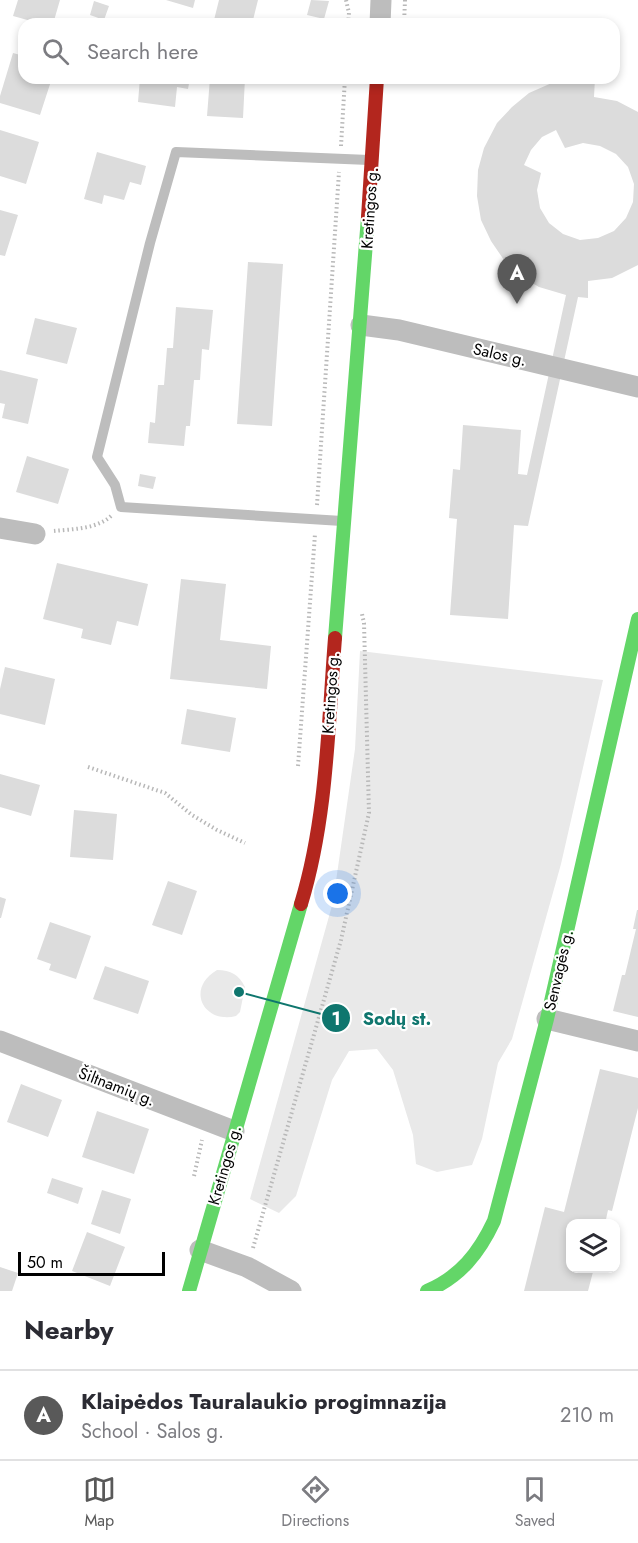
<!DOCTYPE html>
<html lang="en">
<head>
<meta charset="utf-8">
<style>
  :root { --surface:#fff; --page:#f2f2f3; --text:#2b2b33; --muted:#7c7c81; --line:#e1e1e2; --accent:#595959 }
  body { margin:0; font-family:Jost,sans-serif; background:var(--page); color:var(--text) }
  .controls { position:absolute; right:18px; bottom:18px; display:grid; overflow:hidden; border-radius:12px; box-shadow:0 3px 9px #0003 }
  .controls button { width:54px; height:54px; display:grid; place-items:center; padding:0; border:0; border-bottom:2px solid var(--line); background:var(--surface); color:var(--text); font:30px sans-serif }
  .scale { position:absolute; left:18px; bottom:15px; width:147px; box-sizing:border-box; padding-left:6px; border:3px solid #000; border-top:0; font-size:16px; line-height:21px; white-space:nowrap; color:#000; -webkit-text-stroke:4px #fff; paint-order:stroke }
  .you { position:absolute; left:338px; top:894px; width:21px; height:21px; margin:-15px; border:4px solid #fff; border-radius:50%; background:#1a73e8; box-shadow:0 0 0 9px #1a73e833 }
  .badge { display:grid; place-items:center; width:39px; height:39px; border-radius:50%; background:var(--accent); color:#fff; font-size:20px; font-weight:700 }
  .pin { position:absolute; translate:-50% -50px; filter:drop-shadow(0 2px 3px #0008) }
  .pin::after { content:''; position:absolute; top:32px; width:21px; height:18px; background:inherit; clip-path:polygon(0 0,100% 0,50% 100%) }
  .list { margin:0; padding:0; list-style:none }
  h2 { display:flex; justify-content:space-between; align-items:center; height:78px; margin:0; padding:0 24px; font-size:26px }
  h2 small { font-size:20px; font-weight:400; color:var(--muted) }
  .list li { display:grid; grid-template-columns:39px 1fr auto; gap:18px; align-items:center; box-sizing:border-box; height:90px; padding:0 24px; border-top:2px solid var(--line) }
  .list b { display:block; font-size:22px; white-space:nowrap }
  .list p { margin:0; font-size:20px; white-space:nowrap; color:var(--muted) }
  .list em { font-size:20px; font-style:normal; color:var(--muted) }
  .icon { flex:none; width:33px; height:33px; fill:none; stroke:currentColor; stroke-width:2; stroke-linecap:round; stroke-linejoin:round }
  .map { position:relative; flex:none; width:638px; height:1291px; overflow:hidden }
  .search { position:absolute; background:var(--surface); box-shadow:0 3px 9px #0003; left:18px; right:18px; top:18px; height:66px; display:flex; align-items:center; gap:15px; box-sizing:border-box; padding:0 21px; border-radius:18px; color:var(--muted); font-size:22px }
  .sheet { height:168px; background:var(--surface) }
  nav { display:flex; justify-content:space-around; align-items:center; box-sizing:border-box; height:84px; border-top:2px solid var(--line); background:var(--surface); font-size:16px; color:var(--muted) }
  nav a { display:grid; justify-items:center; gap:3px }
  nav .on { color:var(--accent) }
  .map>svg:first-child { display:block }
</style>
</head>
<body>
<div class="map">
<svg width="638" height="1291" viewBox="0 0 638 1291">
  <rect width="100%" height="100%" fill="#fff"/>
  <path fill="#e9e9e9" d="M360 651 603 680 561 864 512 1039 498 1063 482 1139 472 1165 437 1172 416 1164 413 1135 393 1070 377 1049 349 1051 332 1080 296 1196 279 1213 250 1199 333 902 355 749Z
    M217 970C231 970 239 975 245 987L240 1012 236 1016C204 1024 185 989 217 970Z"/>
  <path fill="#dcdcdc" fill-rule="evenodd" d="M18 0H60L53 24H42L13 16Z
    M166 0H195L193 8Z
    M219 0H258L252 24H213Z
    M311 0 329 1 324 19 307 15Z
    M94 1 109 6 104 20 90 15Z
    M13 53 24 56V78H52L40 115 0 103V96Z
    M140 78H190L188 89 177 87 175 107 138 102Z
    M210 78H245L243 118 207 116Z
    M595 78 594 97 617 101 638 112V265L612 278 588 281V298L578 297 528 526 514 525 508 619 450 615 457 519 449 518 453 469 460 470 463 425 521 430 518 474 527 475 566 295 539 287 522 277 506 263 491 241 481 220 477 196 478 170 484 148 497 123 512 107 529 93 554 82ZM556 130 565 148 583 143 600 146 616 154 628 167 634 184 633 202 626 218 614 231 598 238 580 240 563 234 549 223 540 208 537 190 541 173 524 165 531 150 542 137Z
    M0 130 39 142 26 184 0 176Z
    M97 152 146 166 141 185 130 182 124 200 104 195 102 204 84 199Z
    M0 210 18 215 5 256 0 255Z
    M248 262 283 264 272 426 237 424Z
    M176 307 213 310 209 350 202 349 200 380H194L190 426H186L184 446 148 443 150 422 155 423 158 385H164L167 348H173Z
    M35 318 77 328 67 364 26 354Z
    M0 370 38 379 28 424 2 418 5 404 0 403Z
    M27 456 69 469 58 504 16 492Z
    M140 474 156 477 153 489 138 486Z
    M57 563 148 584 138 626 117 621 111 645 81 638 83 629 43 619Z
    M181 579 226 584 220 640 271 646 267 689 170 679Z
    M5 667 55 679 45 725 0 714V689Z
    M187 709 236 718 230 752 181 744Z
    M0 774 40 785 31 816 0 807Z
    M74 810 117 814 113 860 70 857Z
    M168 881 197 891 182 935 152 925Z
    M0 897 6 899 1 918H0Z
    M637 910H638V1017L613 1011 622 975H625L636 929H633Z
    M50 922 91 936 76 979 49 970 51 964 37 959Z
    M105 966 149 981 138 1014 93 999Z
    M600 1069 638 1078V1108L612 1211 608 1210 605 1224H570V1268H594L588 1291H524L545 1207 564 1212Z
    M21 1084 62 1100 48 1137 7 1122Z
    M97 1111 149 1129 134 1174 82 1157Z
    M52 1178 83 1188 78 1204 47 1193Z
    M102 1190 131 1199 120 1234 91 1224Z
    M87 1232 125 1247 110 1286 72 1271Z
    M0 1267 18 1273 12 1291H0Z"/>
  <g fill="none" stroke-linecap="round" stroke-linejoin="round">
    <path stroke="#b8b8b8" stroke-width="4" stroke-dasharray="1.5 3" stroke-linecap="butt" d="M346 0 349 13 348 24
      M404 24 405 0
      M341 146 345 78
      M317 505 339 172
      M54 531C73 529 98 529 112 515
      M298 766 315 534
      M88 767 165 793 192 815 217 830 245 843
      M194 1176 202 1140
      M253 1248 341 940 369 813 364 623 362 614"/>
    <path stroke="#bdbdbd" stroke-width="10" d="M342 521 121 507 115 485 97 457 150 243 176 152 369 160"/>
    <path stroke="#bdbdbd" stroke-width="21" d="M380 24 381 0
      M361 325 399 330 638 387
      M0 528 35 534
      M547 1019 638 1041
      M0 1041 234 1131
      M200 1250 247 1267 291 1291"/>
    <path stroke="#63d668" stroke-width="14" d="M335 638 368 217
      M189 1291 301 904
      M427 1291C460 1277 479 1253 494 1221L547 1019 638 619"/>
    <path stroke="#b3261e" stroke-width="14" d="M368 217 377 78
      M301 904C327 819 328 727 335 638"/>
  </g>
  <g text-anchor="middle" stroke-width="4.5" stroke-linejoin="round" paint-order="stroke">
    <g font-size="16" fill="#000" stroke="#fff">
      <text transform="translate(369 208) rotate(-86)" y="6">Kretingos g.</text>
      <text transform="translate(500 354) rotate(13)" y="6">Salos g.</text>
      <text transform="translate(330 693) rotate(-86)" y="6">Kretingos g.</text>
      <text transform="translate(558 970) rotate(-77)" y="6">Senvagės g.</text>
      <text transform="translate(117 1086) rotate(21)" y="6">Šiltnamių g.</text>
      <text transform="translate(224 1165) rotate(-74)" y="6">Kretingos g.</text>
    </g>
  </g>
  <path fill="none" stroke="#0f766e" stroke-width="2" d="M239 992L336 1018"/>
  <g fill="#0f766e" stroke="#fff" stroke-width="2">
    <circle cx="239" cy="992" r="6"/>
    <circle cx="336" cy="1018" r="15"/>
  </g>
  <g font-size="18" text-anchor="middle" font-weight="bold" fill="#fff">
    <text x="336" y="1025">1</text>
  </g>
  <g font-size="18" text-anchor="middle" font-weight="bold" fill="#0f766e" stroke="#fff" stroke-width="4.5" stroke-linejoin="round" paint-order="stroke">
    <text x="397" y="1025">Sodų st.</text>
  </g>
</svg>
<div class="controls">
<button><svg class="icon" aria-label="layers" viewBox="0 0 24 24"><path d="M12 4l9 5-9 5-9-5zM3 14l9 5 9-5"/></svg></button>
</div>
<div class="scale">50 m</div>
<div class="you"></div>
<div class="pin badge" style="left:517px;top:304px">A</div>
<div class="search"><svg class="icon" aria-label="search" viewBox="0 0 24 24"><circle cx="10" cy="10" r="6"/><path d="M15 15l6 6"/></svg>Search here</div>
</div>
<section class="sheet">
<h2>Nearby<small></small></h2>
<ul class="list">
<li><span class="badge">A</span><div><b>Klaipėdos Tauralaukio progimnazija</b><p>School · Salos g.</p></div><em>210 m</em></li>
</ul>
</section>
<nav>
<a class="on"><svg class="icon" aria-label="map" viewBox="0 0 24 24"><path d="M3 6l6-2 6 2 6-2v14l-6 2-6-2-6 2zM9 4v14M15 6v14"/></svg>Map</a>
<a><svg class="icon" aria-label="directions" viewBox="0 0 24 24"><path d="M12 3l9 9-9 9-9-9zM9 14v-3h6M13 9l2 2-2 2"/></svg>Directions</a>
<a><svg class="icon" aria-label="saved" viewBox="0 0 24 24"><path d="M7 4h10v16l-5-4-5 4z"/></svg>Saved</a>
</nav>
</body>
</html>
